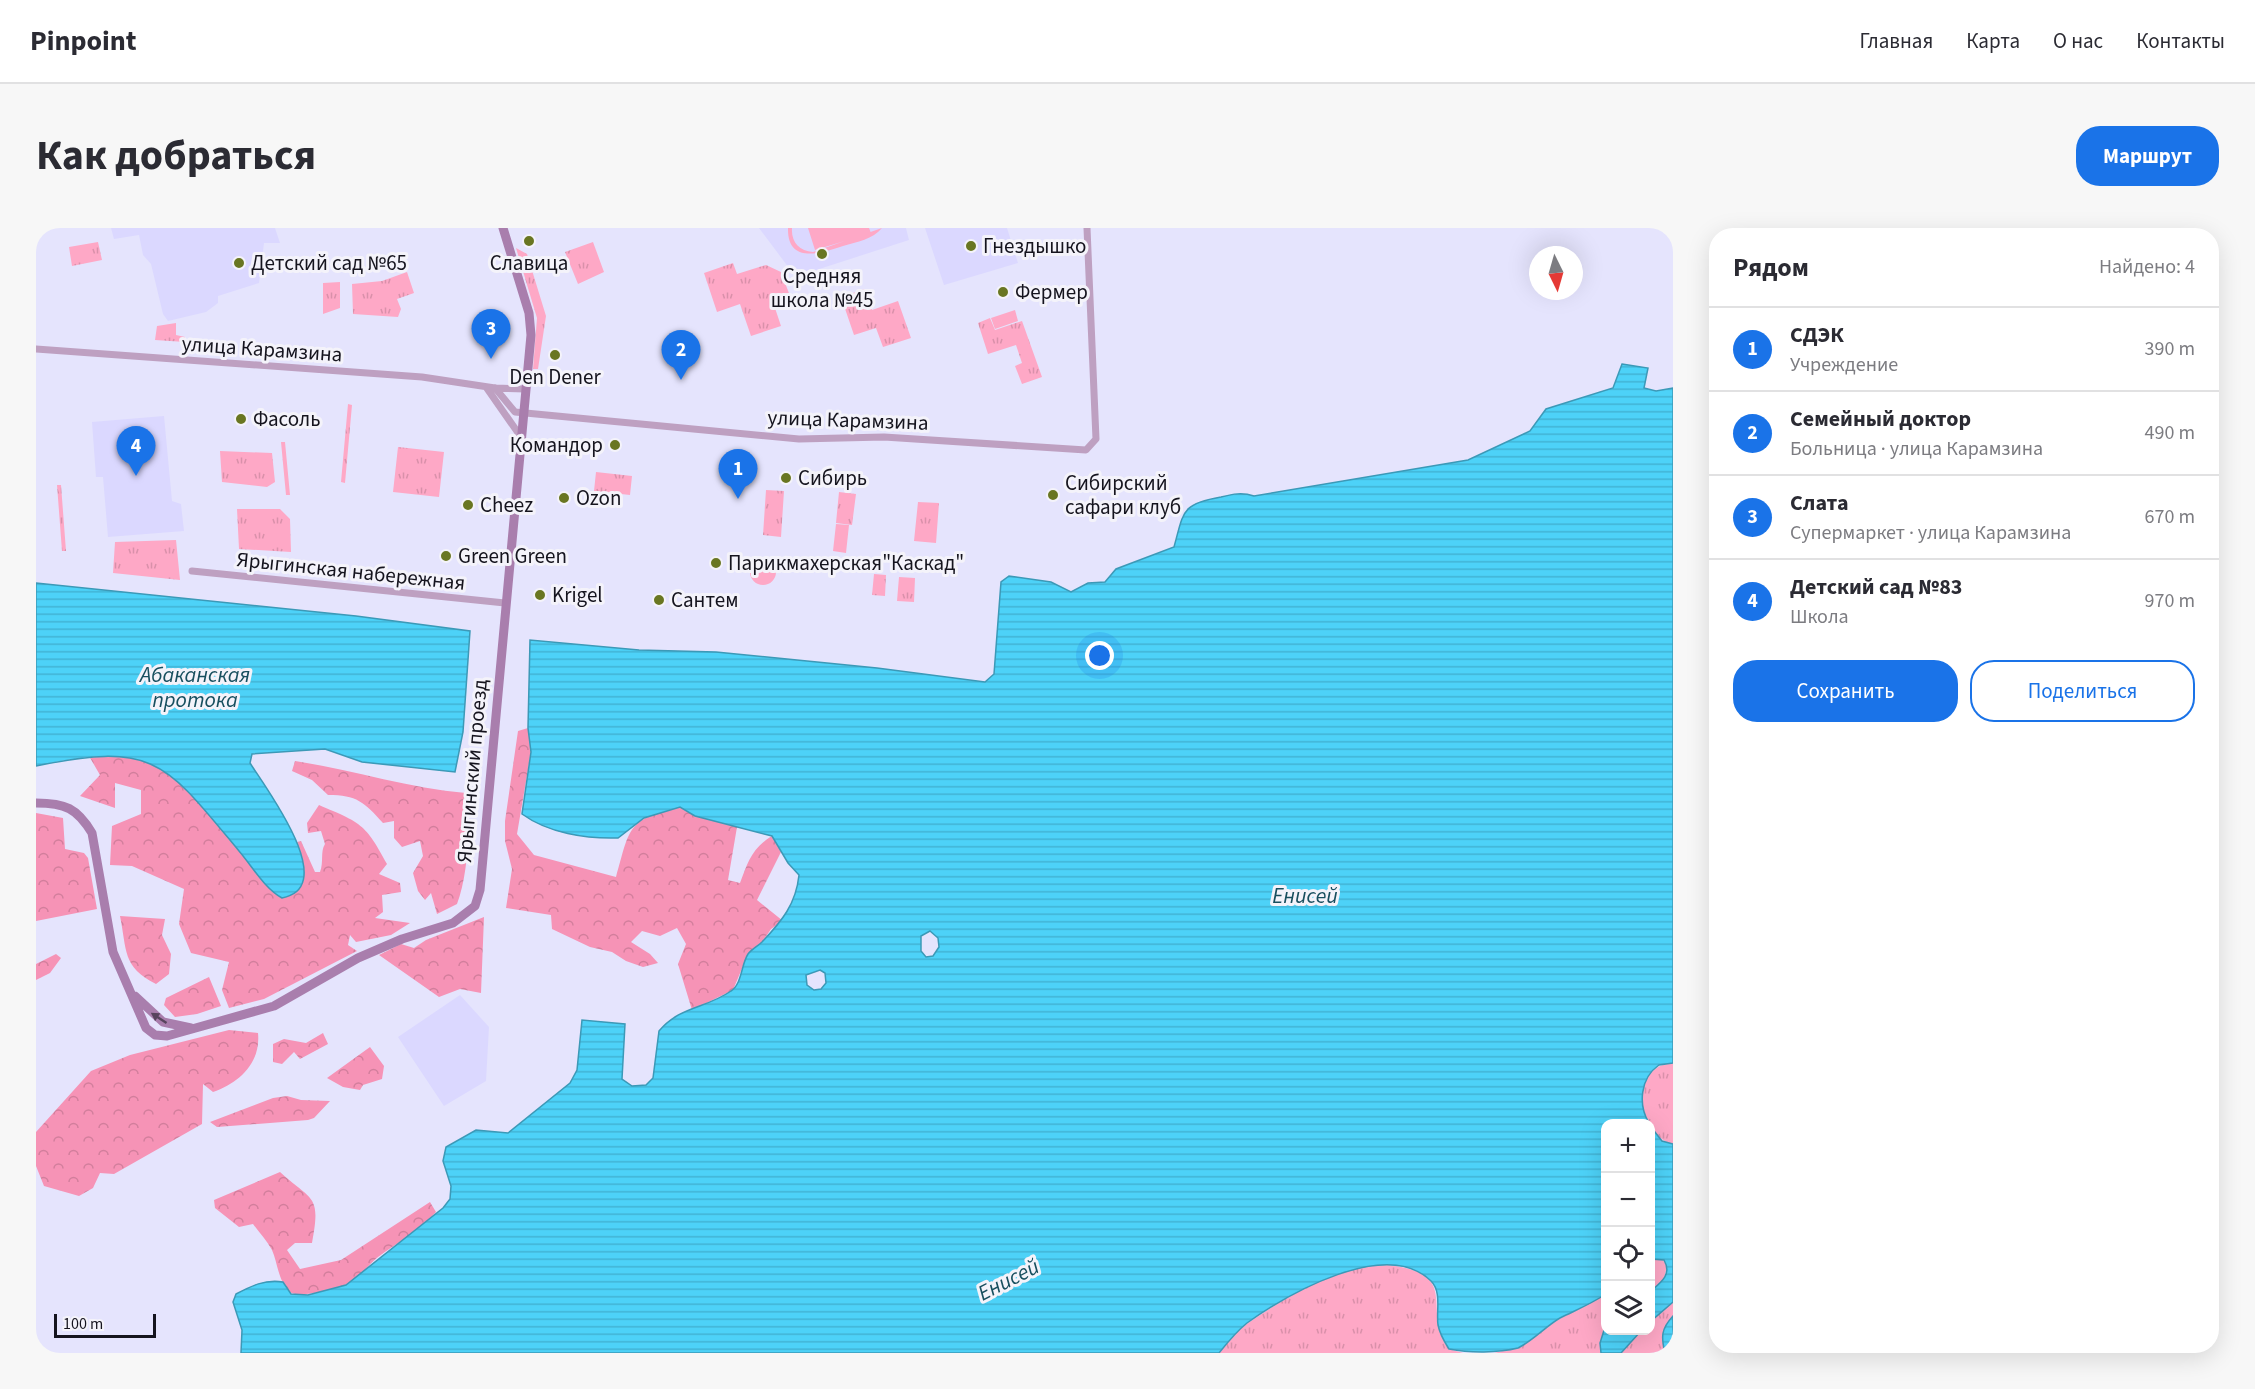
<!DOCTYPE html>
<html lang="ru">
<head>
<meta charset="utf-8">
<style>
  :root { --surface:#fff; --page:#f7f7f7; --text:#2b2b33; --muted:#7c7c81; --line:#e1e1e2; --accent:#1a73e8 }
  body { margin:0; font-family:"Source Sans 3",sans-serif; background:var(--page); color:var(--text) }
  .controls { position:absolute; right:18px; bottom:18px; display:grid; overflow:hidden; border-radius:12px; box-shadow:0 6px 24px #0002 }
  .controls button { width:54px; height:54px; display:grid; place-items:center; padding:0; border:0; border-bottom:2px solid var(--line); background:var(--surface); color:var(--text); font:30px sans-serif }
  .compass { position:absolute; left:1493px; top:18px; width:54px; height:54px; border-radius:50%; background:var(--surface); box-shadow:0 6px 24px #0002; rotate:175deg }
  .scale { position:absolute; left:18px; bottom:15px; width:102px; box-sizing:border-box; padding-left:6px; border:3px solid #15141e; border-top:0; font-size:16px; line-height:21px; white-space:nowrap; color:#15141e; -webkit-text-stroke:4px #f4f3fa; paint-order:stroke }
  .you { position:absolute; left:1064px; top:428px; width:21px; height:21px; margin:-15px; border:4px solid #fff; border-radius:50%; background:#1a73e8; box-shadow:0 0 0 9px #1a73e833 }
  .badge { display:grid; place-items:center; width:39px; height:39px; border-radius:50%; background:var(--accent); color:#fff; font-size:20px; font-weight:700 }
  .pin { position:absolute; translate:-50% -50px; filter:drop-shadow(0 2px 3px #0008) }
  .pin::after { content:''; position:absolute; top:32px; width:21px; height:18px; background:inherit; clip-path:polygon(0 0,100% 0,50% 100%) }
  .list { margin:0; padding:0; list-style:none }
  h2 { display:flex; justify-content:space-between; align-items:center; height:78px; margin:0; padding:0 24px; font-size:26px }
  h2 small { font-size:20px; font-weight:400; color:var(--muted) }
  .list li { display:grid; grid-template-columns:39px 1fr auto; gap:18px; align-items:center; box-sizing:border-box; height:84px; padding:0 24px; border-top:2px solid var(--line) }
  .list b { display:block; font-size:22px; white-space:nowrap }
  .list p { margin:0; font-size:20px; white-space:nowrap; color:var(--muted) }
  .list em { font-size:20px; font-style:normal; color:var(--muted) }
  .actions { display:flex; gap:12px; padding:18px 24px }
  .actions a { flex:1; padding:14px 0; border:2px solid var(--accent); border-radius:24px; text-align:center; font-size:21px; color:var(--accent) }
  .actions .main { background:var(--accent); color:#fff }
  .icon { flex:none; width:33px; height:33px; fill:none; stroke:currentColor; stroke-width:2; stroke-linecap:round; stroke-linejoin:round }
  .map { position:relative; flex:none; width:1637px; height:1125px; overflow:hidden; border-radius:24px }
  header { display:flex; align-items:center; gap:36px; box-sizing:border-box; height:84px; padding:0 30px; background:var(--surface); border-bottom:2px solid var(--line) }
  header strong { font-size:28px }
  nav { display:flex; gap:33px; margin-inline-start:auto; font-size:21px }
  .intro { display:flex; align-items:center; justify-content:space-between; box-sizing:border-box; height:144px; padding:0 36px }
  h1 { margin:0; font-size:42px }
  .button { padding:15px 27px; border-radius:24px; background:var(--accent); color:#fff; font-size:21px; font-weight:700 }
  main { display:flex; gap:36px; padding:0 36px }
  aside { flex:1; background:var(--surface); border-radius:24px; box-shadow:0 6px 24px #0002 }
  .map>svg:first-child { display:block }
</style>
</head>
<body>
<header>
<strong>Pinpoint</strong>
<nav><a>Главная</a><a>Карта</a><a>О нас</a><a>Контакты</a></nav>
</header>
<div class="intro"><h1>Как добраться</h1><a class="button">Маршрут</a></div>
<main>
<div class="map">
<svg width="1637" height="1125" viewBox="0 0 1637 1125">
  <defs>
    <pattern id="grass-tufts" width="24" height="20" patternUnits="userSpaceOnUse" patternTransform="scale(1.5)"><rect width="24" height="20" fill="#fea8c6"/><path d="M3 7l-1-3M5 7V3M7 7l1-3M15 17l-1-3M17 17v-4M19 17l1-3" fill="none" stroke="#d990aa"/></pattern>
    <pattern id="forest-crowns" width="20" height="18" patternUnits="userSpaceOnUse" patternTransform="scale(1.5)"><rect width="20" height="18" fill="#f693b6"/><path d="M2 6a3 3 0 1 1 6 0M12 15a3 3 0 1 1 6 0" fill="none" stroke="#d27e9c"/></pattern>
    <pattern id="water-rules" width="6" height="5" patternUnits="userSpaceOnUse" patternTransform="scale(1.5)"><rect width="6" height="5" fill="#4dd2f8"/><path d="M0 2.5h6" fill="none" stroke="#42b3d4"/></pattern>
  </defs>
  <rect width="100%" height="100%" fill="#e5e4fd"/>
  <path fill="#dbd8ff" d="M75 0H239L244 15H228L223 55 182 68V75L170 84 132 93 127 86 115 36 107 27 103 7 78 11Z
    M723 0H870L873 12 771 45 753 40Z
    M889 0H971L982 35 908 57Z
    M128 188 136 273 145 276 148 303 72 309 67 249H60L56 194Z
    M424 767 453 799 450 853 408 878 362 809Z"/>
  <path fill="url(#grass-tufts)" d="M62 14 66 32 36 38 33 19Z
    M557 14 568 44 542 56 529 24Z
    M480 20 491 26 510 88 502 141H497L501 90Z
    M697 35 701 46 730 37 745 44 754 68 737 74 745 98 715 108 704 76 681 84 668 45Z
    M371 44 378 65 361 71 365 81 362 89 317 86 316 56 346 53Z
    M304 54V80L287 86V55Z
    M829 61 836 82 862 73 875 110 847 119 840 100 818 107 805 69Z
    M954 90 959 102 986 93 1006 149 986 156 979 138 986 135 980 117 952 126 942 95Z
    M140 95V107L149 109V114L119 112 121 98Z
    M312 176 316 177 309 255 305 254Z
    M245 214H249L254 267H250Z
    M362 219 408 224 403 269 357 264Z
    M184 223 236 225 239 254 231 259 186 254Z
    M560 244 596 248 594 267 558 263Z
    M21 257H25L30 323H26Z
    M730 262 748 263 745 309 727 307Z
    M803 264 820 266 816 297 800 295Z
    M882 274 903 275 900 315 878 313Z
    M201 281H244L254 291 255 324 203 321Z
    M140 312 144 352 77 345 79 314Z
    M714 344a13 13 0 1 1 26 0a13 13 0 1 1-26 0Z
    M838 346 850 347 849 368 836 367Z
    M863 349 879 350 878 374 861 373Z
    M1637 835V916H1636C1601 905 1591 838 1637 835Z
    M1624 1029 1630 1036C1631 1050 1625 1055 1615 1062V1031Z
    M1344 1036C1430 1044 1383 1078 1413 1121L1427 1125H1183C1192 1115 1201 1102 1212 1095 1250 1069 1298 1040 1344 1036Z
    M1569 1066V1099L1564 1115 1565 1125H1458L1483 1119 1523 1091Z
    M1637 1074V1088C1626 1100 1625 1110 1629 1125H1585L1605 1103 1614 1102 1615 1093Z"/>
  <path fill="url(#forest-crowns)" d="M492 500 495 524 481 606 498 627 580 649C594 601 590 591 644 579L660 588 701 599 692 652 704 655C712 634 716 620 736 608L745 624 721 672 747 693 735 701 727 713 712 726 697 762 656 782 642 736 650 716 641 700 624 708 606 703 595 714 614 726 622 735 607 739 590 733 576 724 554 719 516 701 515 687 470 680 476 641 469 613V593L482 503Z
    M82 527C96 530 109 531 122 538 162 560 207 630 240 666L265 659 268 644 261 614 265 613 279 644H284C288 634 284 624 289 616L285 603 272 605 271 595 283 577C325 595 329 595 351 636L343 646 364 655 365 664 346 667 347 684 339 690 374 695 355 707 320 714 314 707 312 717 321 723 228 771 193 780 186 762 193 734 155 725 143 696 148 661 96 638 74 637 76 598 105 586V562L79 555V580L44 568 64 547 53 528Z
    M259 533C317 542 372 560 430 565 435 596 432 648 421 676L401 686 395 665 389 672 382 663 377 645 387 628 384 613 366 619 358 610V593L347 595C328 574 321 567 292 567L276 552 256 543Z
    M0 585 27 590 29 621 48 625 52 630 61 681 0 693Z
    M84 688 129 691 126 707 135 726 133 746 120 756C86 739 91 722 84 688Z
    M448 689 445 765 424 761 403 769 343 727 365 716 378 720 390 712Z
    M20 726 25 730 14 745 0 752V736Z
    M173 749 185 778 161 786 139 789 128 777 130 770Z
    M193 802 222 805C225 835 203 855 177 864L167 856 166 896 78 946 64 945 57 960 43 968 8 958 0 938V904L55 843 94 827Z
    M287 805 292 816 264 831 258 824 246 836 237 834V816L248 811 270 815Z
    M334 819 348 838 346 851 327 857 324 862 307 859 291 850Z
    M251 868 265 872 294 873 278 890 272 892 181 899 174 894 237 870Z
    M244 944C277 974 285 966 276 1015H259L251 1022 264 1041 305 1032 394 974 400 984C384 1003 362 1014 342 1029 331 1038 324 1050 311 1056 301 1061 261 1071 254 1064 242 1053 242 1036 236 1022 231 1013 223 1004 217 996L203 999 179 980 178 972Z"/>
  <path fill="#fea8c6" d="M752 0H756C755 14 763 23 777 24L846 0C837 11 821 14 807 18 786 25 751 37 752 0Z
    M772 0H833L835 5 779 22Z
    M979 82 982 93 959 101 955 90Z
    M800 296 813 297 810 325 797 323Z"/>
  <path fill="url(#water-rules)" stroke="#3c99b7" stroke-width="1.5" fill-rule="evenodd" d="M1586 136 1612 140 1608 160 1620 163 1637 160V835L1623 837C1604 850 1602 877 1613 895L1570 896V1066C1555 1076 1540 1082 1524 1090 1510 1098 1498 1112 1482 1120 1462 1125 1434 1125 1413 1121 1408 1113 1404 1107 1402 1097 1400 1083 1406 1064 1395 1053 1350 1009 1252 1066 1211 1095 1201 1103 1191 1115 1183 1125H205L206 1102 197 1074 200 1066C215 1058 229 1051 247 1054L255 1066 272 1067 310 1057 407 980 414 971 415 958 407 933 410 919 440 902 472 905 534 855 541 842 546 792 589 796 586 851 596 858 610 857 617 850 623 803C644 778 669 781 695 763 706 756 705 737 712 726 716 721 722 718 726 714 746 693 760 676 763 647L752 635 736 608 659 588 644 579 608 590 582 610C550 611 512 605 486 586L495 524 492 500 494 412 603 422 680 424 841 440 949 454 958 446 965 354 973 348 1015 354 1035 364 1052 355 1069 354 1080 341 1138 319C1148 283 1145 276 1185 269 1197 266 1206 264 1218 268L1432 232 1494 203 1510 181 1577 160ZM894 703 902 710 903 719 897 728 890 729 885 723V708ZM784 742 789 745 790 755 785 761 778 762 771 757 770 747Z
    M0 355 320 388 434 403 427 504 419 544 326 534 289 521 216 526 214 535C229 559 305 659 246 670 228 660 216 638 203 623 130 535 119 513 0 538Z
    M1615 899 1626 913 1637 916V1074L1615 1093V1063C1626 1054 1636 1046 1628 1032L1615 1031Z
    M1637 1088V1125H1629C1625 1109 1625 1101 1637 1088Z
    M1569 1099 1570 1102 1605 1103 1585 1125H1565L1564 1115Z"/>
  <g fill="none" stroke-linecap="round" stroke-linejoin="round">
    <path stroke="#bea0c1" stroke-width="7" d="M0 121 386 149 459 160 489 161
      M450 159 485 209
      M459 160 479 184 763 211 848 209 1050 222 1060 211 1051 0
      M156 343 469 375"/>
    <path stroke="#a97ead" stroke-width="9" d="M0 575C29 575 41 580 56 605L77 724 110 800 119 807 131 808 238 778 322 730 366 711 417 695 439 678 444 662 495 107 493 85 467 0
      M99 768 127 794 155 800"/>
  </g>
  <defs><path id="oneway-solid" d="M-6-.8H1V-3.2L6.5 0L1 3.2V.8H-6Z" transform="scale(1.5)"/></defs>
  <use fill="#58445e" href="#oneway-solid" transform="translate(123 790) rotate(-147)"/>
  <g fill="#697622" stroke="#f4f3fa" stroke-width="2">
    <circle cx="493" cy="13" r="6"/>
    <circle cx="935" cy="18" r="6"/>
    <circle cx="786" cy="26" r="6"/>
    <circle cx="203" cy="35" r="6"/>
    <circle cx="967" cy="64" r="6"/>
    <circle cx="519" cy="127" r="6"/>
    <circle cx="205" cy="191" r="6"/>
    <circle cx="579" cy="217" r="6"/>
    <circle cx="750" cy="250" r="6"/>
    <circle cx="1017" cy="267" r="6"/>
    <circle cx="528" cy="270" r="6"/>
    <circle cx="432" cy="277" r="6"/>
    <circle cx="410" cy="328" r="6"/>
    <circle cx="680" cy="335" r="6"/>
    <circle cx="504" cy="367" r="6"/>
    <circle cx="623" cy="372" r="6"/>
  </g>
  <g text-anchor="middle" stroke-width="6" stroke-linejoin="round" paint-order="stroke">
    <g font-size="21" fill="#15141e" stroke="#f4f3fa" text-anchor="start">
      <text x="947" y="25">Гнездышко</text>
      <text x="215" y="42">Детский сад №65</text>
      <text x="493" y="42" text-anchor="middle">Славица</text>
      <text x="786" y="55" text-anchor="middle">Средняя<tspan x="786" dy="24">школа №45</tspan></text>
      <text x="979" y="71">Фермер</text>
      <text x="519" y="156" text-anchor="middle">Den Dener</text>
      <text x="217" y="198">Фасоль</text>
      <text x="567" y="224" text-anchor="end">Командор</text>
      <text x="762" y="257">Сибирь</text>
      <text x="1029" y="262">Сибирский<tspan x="1029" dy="24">сафари клуб</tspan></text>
      <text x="540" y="277">Ozon</text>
      <text x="444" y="284">Cheez</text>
      <text x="422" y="335">Green Green</text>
      <text x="692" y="342">Парикмахерская"Каскад"</text>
      <text x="516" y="374">Krigel</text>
      <text x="635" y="379">Сантем</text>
    </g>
    <g font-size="21" fill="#15141e" stroke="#f4f3fa">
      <text transform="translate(226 121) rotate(4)" y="7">улица Карамзина</text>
      <text transform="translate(812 192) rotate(2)" y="7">улица Карамзина</text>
      <text transform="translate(315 343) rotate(6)" y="7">Ярыгинская набережная</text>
      <text transform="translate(436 543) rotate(-85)" y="7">Ярыгинский проезд</text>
    </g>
    <g font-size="22" font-style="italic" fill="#184f5f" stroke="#f4f3fa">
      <text x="159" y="454">Абаканская<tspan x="159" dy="25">протока</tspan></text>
      <text x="1269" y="675">Енисей</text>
      <text transform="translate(972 1051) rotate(-27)" y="8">Енисей</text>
    </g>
  </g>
</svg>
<div class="controls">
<button>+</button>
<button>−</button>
<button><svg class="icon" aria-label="locate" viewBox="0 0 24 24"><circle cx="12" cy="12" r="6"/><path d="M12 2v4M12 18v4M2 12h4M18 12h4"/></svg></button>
<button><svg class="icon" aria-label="layers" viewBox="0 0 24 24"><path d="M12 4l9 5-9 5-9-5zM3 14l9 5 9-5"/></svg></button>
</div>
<svg class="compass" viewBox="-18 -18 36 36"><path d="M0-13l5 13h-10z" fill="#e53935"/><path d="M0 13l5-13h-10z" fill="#7c7c81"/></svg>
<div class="scale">100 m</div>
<div class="you"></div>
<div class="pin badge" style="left:702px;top:271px">1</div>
<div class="pin badge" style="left:645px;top:152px">2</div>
<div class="pin badge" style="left:455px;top:131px">3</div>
<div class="pin badge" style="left:100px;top:248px">4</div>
</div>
<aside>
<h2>Рядом<small>Найдено: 4</small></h2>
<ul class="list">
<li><span class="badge">1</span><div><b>СДЭК</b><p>Учреждение</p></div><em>390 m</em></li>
<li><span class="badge">2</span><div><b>Семейный доктор</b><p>Больница · улица Карамзина</p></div><em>490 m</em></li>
<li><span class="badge">3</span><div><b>Слата</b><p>Супермаркет · улица Карамзина</p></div><em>670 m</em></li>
<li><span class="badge">4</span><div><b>Детский сад №83</b><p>Школа</p></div><em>970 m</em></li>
</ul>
<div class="actions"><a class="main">Сохранить</a><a>Поделиться</a></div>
</aside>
</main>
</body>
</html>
